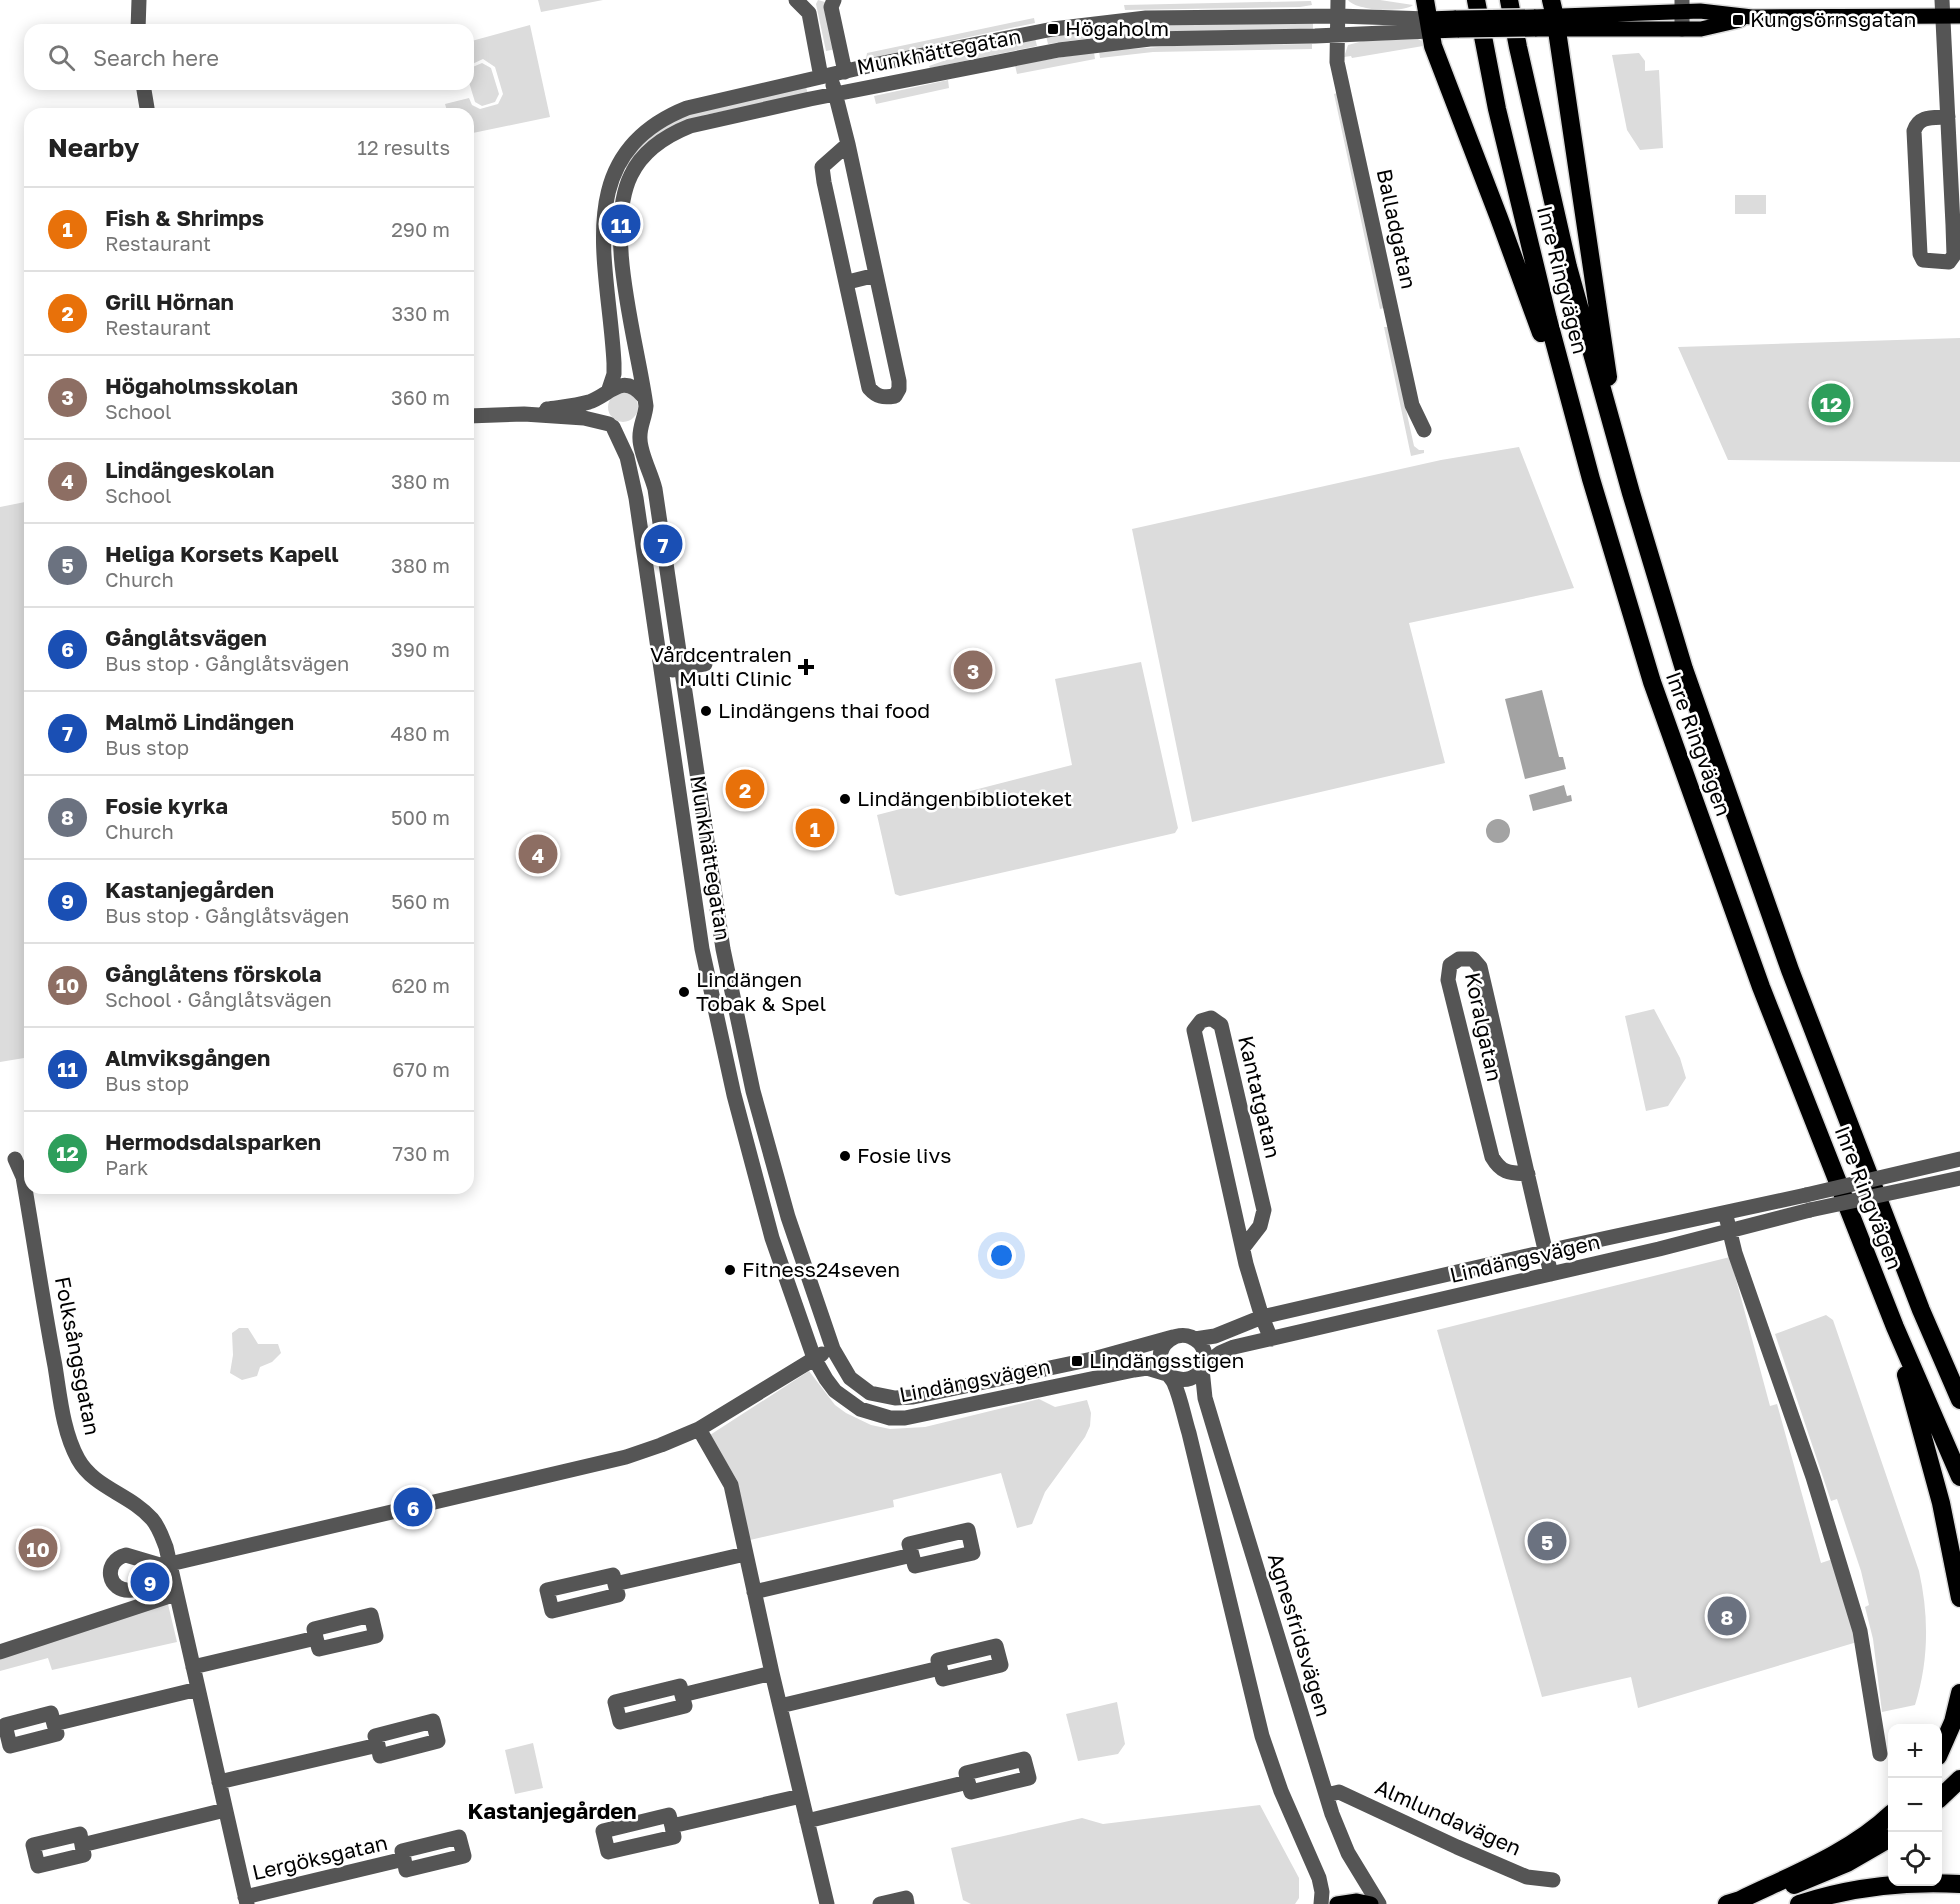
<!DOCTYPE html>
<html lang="en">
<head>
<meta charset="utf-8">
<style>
  :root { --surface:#fff; --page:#f6f6f6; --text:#222; --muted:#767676; --line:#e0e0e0; --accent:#000 }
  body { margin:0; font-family:"Golos Text",sans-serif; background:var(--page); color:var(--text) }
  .controls { position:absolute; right:18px; bottom:18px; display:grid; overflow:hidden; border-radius:12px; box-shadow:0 3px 15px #0003 }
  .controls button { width:54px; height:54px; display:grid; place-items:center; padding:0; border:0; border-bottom:2px solid var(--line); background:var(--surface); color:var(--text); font:30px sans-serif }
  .you { position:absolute; left:1002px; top:1256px; width:21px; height:21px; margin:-15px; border:4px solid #fff; border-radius:50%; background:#1a73e8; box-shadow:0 0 0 9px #1a73e833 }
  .badge { display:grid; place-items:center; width:39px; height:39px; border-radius:50%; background:var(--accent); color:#fff; font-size:20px; font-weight:700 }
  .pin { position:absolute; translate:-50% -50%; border:3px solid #fff; box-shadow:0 2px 6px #0006 }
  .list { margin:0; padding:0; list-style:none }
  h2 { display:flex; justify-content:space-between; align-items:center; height:78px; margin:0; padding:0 24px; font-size:26px }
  h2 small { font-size:20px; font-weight:400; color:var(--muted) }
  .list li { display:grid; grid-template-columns:39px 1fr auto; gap:18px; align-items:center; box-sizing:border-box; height:84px; padding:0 24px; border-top:2px solid var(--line) }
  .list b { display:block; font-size:22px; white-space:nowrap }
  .list p { margin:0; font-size:20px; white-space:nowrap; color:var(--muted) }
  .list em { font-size:20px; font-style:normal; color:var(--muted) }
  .icon { flex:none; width:33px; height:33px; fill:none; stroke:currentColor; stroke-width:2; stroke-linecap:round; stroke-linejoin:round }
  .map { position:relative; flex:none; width:1960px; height:1904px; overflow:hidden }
  .search { position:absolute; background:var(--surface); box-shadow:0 3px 15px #0003; left:24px; top:24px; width:450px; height:66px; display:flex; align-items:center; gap:15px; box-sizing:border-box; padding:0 21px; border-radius:18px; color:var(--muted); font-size:22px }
  .panel { position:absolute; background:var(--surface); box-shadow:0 3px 15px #0003; left:24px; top:108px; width:450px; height:1086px; border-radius:18px }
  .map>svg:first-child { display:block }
</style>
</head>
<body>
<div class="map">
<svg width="1960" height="1904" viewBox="0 0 1960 1904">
  <rect width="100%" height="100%" fill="#fff"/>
  <path fill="#dcdcdc" d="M538 0H603L541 12Z
    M818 0 825 2 836 49 826 51 816 4Z
    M1348 0H1380L1413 5C1403 13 1356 11 1348 0Z
    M1311 1 1312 5 1300 7 1125 10 1124 5Z
    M1034 18 1035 23 866 59 867 53Z
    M1313 21V29C1224 31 1136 30 1048 44L1046 36 1147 24Z
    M530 25 550 117 468 134V114H448L445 104 469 98 472 105 480 109 498 104 503 94 495 67 483 59 468 66V42Z
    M1035 38 1037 46 930 68 929 66 972 51Z
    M1418 39 1429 45 1352 58 1351 56 1344 57 1348 45 1363 41Z
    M1312 44V49L1153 52 1100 58 1099 51 1174 46Z
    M1094 52 1095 59 1017 74 1015 65Z
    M1639 53 1645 61V71L1659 70 1663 148 1640 150 1627 130 1612 55Z
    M482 63 491 68 499 94 495 102 482 106 475 102 468 79V69Z
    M948 80 949 88 876 104 874 96Z
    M806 87 808 94 704 115 626 174V161L641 142 682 116Z
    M1337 93 1384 308 1380 309 1334 94Z
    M1735 195H1766V214H1735Z
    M1384 327H1388L1414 446 1419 450H1424V453L1411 456Z
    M1960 338V462L1728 460 1678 347Z
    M608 407a15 15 0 1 1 30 0a15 15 0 1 1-30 0Z
    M1519 447 1574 588 1409 623 1445 763 1192 822 1132 529 1441 460Z
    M30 501V1057L0 1062V507Z
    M1141 662 1178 828 1175 833 900 896 895 894 877 815 1072 765 1055 679Z
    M1654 1009 1680 1058 1686 1078 1668 1106 1646 1111 1625 1016Z
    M1730 1257 1770 1406 1777 1404 1821 1563 1833 1559 1857 1642 1638 1708 1631 1677 1542 1697 1437 1330Z
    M1826 1315 1833 1320 1919 1571C1929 1616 1929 1660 1915 1705L1882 1712 1873 1639 1865 1607 1869 1605 1861 1571 1837 1499 1831 1501 1775 1334Z
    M239 1328H248L258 1344H278L281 1353 272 1362 260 1367 257 1376 242 1380 230 1373 233 1355 232 1333Z
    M809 1371 835 1405 846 1413 871 1425 890 1429 925 1427 1039 1399 1055 1407 1087 1400 1091 1413 1090 1426 1085 1437 1045 1492 1032 1524 1017 1528 1001 1473 893 1500 894 1507 750 1540 737 1480 710 1435Z
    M167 1600 177 1642 52 1670 48 1658 0 1671V1654Z
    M1117 1702 1125 1744 1118 1754 1078 1761 1066 1714Z
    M533 1743 543 1788 515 1794 505 1750Z
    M1260 1805 1299 1878V1898L1295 1904H971L963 1900 951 1848 1082 1818 1103 1824Z"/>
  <path fill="#a3a3a3" d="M1542 690 1559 757H1563L1566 769 1525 779 1505 699Z
    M1564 785 1567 796 1571 795 1572 801 1533 811 1529 795Z
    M1486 831a12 12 0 1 1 24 0a12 12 0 1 1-24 0Z"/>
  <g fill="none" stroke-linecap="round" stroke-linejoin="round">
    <defs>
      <path id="major" d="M1534 17 1700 11 1752 17 1960 16
        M1428 19 1456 18
        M1535 29H1701L1740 20
        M1430 31 1459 30
        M1337 1904 1357 1901 1371 1904"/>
      <path id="highway" d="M1425 0 1433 46 1499 218 1541 333
        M1476 0 1497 109 1548 319 1591 479 1652 682 1761 987 1895 1327 1960 1477
        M1509 0 1518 47 1568 267 1631 493 1684 669 1790 970 1921 1310 1960 1400
        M1551 0 1555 17 1608 377
        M1906 1375 1941 1503 1960 1598
        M1938 1756 1953 1722 1960 1693
        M1938 1800 1960 1779
        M1794 1885 1847 1863 1892 1837
        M1727 1904 1740 1900C1792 1875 1850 1853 1892 1813
        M1799 1904C1851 1887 1905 1881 1960 1884"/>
    </defs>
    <use href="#major" stroke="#dbdbdb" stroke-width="18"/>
    <use href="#highway" stroke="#dbdbdb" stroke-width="21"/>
    <path stroke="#555" stroke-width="15" d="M796 0 809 13 821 77
      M834 0 831 7 845 72
      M1338 0 1337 62 1412 405 1424 430
      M1682 0V29
      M1942 0 1953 225 1954 255 1949 262 1923 260 1920 254 1914 131C1919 115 1933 118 1948 117
      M138 30 139 0
      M143 84 148 114
      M833 85 848 144 899 381V389L895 396C883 398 877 397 869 388L824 182 822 167 848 144
      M848 282 876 275
      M609 389 614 374V363C609 264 569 155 687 108L868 66 1053 29 1146 18 1338 16 1428 19
      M547 409C561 407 576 406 589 402 610 395 622 372 643 396
      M468 416 524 414 584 418 609 424
      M613 427 627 457 636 498 702 949 734 1095 772 1238 814 1358 826 1379 835 1391 860 1409 890 1418H905L1134 1370 1147 1368 1167 1374
      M673 670 705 664
      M15 1159 23 1177C34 1240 43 1303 55 1366 60 1397 63 1432 78 1459 94 1488 130 1494 152 1519 159 1527 162 1537 166 1547L247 1904
      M1528 1174C1510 1173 1502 1174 1492 1157L1448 980 1450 965 1459 959H1473L1480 967C1504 1069 1526 1172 1551 1274
      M1727 1220 1735 1253 1813 1477 1860 1631 1880 1754
      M1243 1248 1260 1226 1264 1210 1221 1025 1211 1018 1201 1021 1194 1030 1246 1264 1262 1317 1271 1339
      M1173 1337 1097 1358 913 1397 895 1398 870 1393 850 1378 833 1349 788 1217 753 1091 723 949 655 489C651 473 640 453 640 439 639 427 645 418 646 406 638 344 603 232 631 175 643 150 665 136 690 126L810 99 1059 50 1150 39 1315 36 1430 31
      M1195 1339 1215 1336 1262 1317 1570 1246 1806 1195
      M1203 1366 1220 1353 1234 1347 1659 1249 1810 1210
      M1202 1369 1205 1398 1217 1438 1332 1814 1348 1853 1379 1904
      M1170 1376C1201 1392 1219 1349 1191 1337 1176 1331 1159 1343 1160 1360 1161 1370 1170 1375 1174 1383 1181 1399 1184 1417 1189 1433L1262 1736 1281 1791 1319 1878 1322 1892 1321 1904
      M699 1429 731 1485 772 1673 827 1904
      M163 1566 126 1555C102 1561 107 1593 132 1590 150 1587 155 1569 170 1564L626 1457 661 1445 699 1429 822 1354
      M615 1584 618 1595 552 1611 547 1590 613 1575 615 1584 745 1554
      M754 1592 912 1555 915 1566 973 1553 968 1530 909 1544 912 1555
      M0 1652 176 1594
      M193 1667 316 1638 319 1649 376 1636 371 1615 314 1629 316 1638
      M682 1695 685 1706 620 1722 615 1702 680 1686 682 1695 772 1673
      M780 1706 940 1668 943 1679 1001 1665 996 1646 938 1660 940 1668
      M54 1724 57 1734 10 1746 5 1725 51 1713 54 1724 198 1689
      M219 1782 378 1745 380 1756 438 1741 433 1721 375 1736 378 1745
      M1327 1795 1339 1792 1457 1847 1527 1877 1553 1880
      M807 1821 968 1782 971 1792 1029 1778 1024 1759 966 1773 968 1782
      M672 1826 674 1837 608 1852 603 1831 669 1815 672 1826 801 1796
      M82 1845 84 1855 38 1866 33 1845 80 1834 82 1845 225 1810
      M245 1897 404 1859 406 1870 464 1856 459 1837 402 1851 404 1859
      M880 1904 906 1898 907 1904"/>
    <use href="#major" stroke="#000" stroke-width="15"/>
    <use href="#highway" stroke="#000" stroke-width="18"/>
    <defs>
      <path id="major-bridge" d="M1456 18 1534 17
        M1459 30 1535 29"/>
    </defs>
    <use href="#major-bridge" stroke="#dbdbdb" stroke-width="18" stroke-linecap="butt"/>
    <path stroke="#555" stroke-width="15" d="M1806 1195 1960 1159
      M1810 1210 1960 1178"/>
    <use href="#major-bridge" stroke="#000" stroke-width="15"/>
  </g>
  <g fill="#000" stroke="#fff" stroke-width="2">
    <rect x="1732" y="14" width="12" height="12" rx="3"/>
    <rect x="1047" y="23" width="12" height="12" rx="3"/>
    <path d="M803 658h6v6h6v6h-6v6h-6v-6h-6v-6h6z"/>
    <circle cx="706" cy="711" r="6"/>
    <circle cx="845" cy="799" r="6"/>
    <circle cx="684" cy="992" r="6"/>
    <circle cx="845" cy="1156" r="6"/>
    <circle cx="730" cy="1270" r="6"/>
    <rect x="1071" y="1355" width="12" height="12" rx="3"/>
  </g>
  <g text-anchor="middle" stroke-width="5" stroke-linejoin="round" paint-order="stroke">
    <g font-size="21" fill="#000" stroke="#fff" text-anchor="start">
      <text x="1750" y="27">Kungsörnsgatan</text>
      <text x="1065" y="36">Högaholm</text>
      <text x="792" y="662" text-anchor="end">Vårdcentralen<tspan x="792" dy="24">Multi Clinic</tspan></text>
      <text x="718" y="718">Lindängens thai food</text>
      <text x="857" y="806">Lindängenbiblioteket</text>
      <text x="696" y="987">Lindängen<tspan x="696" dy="24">Tobak &amp; Spel</tspan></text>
      <text x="857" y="1163">Fosie livs</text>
      <text x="742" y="1277">Fitness24seven</text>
      <text x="1089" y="1368">Lindängsstigen</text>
    </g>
    <g font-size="21" fill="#000" stroke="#fff">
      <text transform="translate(939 52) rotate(-11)" y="7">Munkhättegatan</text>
      <text transform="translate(1396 229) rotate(78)" y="7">Balladgatan</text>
      <text transform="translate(1562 280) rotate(76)" y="7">Inre Ringvägen</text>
      <text transform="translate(1698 744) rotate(70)" y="7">Inre Ringvägen</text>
      <text transform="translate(710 858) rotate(81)" y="7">Munkhättegatan</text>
      <text transform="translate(1483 1027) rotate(78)" y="7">Koralgatan</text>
      <text transform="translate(1259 1097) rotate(77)" y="7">Kantatgatan</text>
      <text transform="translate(1868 1198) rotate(69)" y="7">Inre Ringvägen</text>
      <text transform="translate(1525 1259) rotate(-13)" y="7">Lindängsvägen</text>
      <text transform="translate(77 1356) rotate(79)" y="7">Folksångsgatan</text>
      <text transform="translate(975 1381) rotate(-11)" y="7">Lindängsvägen</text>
      <text transform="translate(1299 1635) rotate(73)" y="7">Agnesfridsvägen</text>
      <text transform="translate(1448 1818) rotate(24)" y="7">Almlundavägen</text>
      <text transform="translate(320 1858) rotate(-13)" y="7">Lergöksgatan</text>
    </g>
    <g font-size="22" font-weight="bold" fill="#000" stroke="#fff">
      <text x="552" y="1819">Kastanjegården</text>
    </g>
  </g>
</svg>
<div class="controls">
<button>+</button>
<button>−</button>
<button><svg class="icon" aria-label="locate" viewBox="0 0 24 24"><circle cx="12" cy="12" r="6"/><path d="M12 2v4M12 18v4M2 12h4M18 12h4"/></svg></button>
</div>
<div class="you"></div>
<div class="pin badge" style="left:815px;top:828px;background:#e8710a">1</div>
<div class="pin badge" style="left:745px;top:789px;background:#e8710a">2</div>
<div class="pin badge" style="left:973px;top:670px;background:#8d6e63">3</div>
<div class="pin badge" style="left:538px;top:854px;background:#8d6e63">4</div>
<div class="pin badge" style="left:1547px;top:1541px;background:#6b7280">5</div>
<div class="pin badge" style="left:413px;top:1507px;background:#1a4fb4">6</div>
<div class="pin badge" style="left:663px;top:544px;background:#1a4fb4">7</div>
<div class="pin badge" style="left:1727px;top:1616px;background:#6b7280">8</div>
<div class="pin badge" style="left:150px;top:1582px;background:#1a4fb4">9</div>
<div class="pin badge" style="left:38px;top:1548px;background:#8d6e63">10</div>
<div class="pin badge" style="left:621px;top:224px;background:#1a4fb4">11</div>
<div class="pin badge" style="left:1831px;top:403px;background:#2e9e5b">12</div>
<div class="search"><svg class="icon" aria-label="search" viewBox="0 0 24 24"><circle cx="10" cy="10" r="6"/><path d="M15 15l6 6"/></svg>Search here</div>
<section class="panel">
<h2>Nearby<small>12 results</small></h2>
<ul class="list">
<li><span class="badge" style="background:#e8710a">1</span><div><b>Fish &amp; Shrimps</b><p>Restaurant</p></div><em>290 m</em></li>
<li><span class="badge" style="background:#e8710a">2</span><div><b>Grill Hörnan</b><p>Restaurant</p></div><em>330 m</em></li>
<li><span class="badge" style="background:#8d6e63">3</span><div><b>Högaholmsskolan</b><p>School</p></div><em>360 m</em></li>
<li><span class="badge" style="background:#8d6e63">4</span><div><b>Lindängeskolan</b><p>School</p></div><em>380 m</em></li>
<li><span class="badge" style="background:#6b7280">5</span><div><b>Heliga Korsets Kapell</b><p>Church</p></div><em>380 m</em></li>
<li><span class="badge" style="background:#1a4fb4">6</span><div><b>Gånglåtsvägen</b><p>Bus stop · Gånglåtsvägen</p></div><em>390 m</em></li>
<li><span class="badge" style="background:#1a4fb4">7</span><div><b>Malmö Lindängen</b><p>Bus stop</p></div><em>480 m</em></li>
<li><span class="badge" style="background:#6b7280">8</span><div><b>Fosie kyrka</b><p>Church</p></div><em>500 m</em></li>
<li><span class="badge" style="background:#1a4fb4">9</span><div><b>Kastanjegården</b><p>Bus stop · Gånglåtsvägen</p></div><em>560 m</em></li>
<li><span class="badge" style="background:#8d6e63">10</span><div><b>Gånglåtens förskola</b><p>School · Gånglåtsvägen</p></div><em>620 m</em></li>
<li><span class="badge" style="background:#1a4fb4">11</span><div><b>Almviksgången</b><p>Bus stop</p></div><em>670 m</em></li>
<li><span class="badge" style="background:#2e9e5b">12</span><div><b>Hermodsdalsparken</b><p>Park</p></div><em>730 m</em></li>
</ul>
</section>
</div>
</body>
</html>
